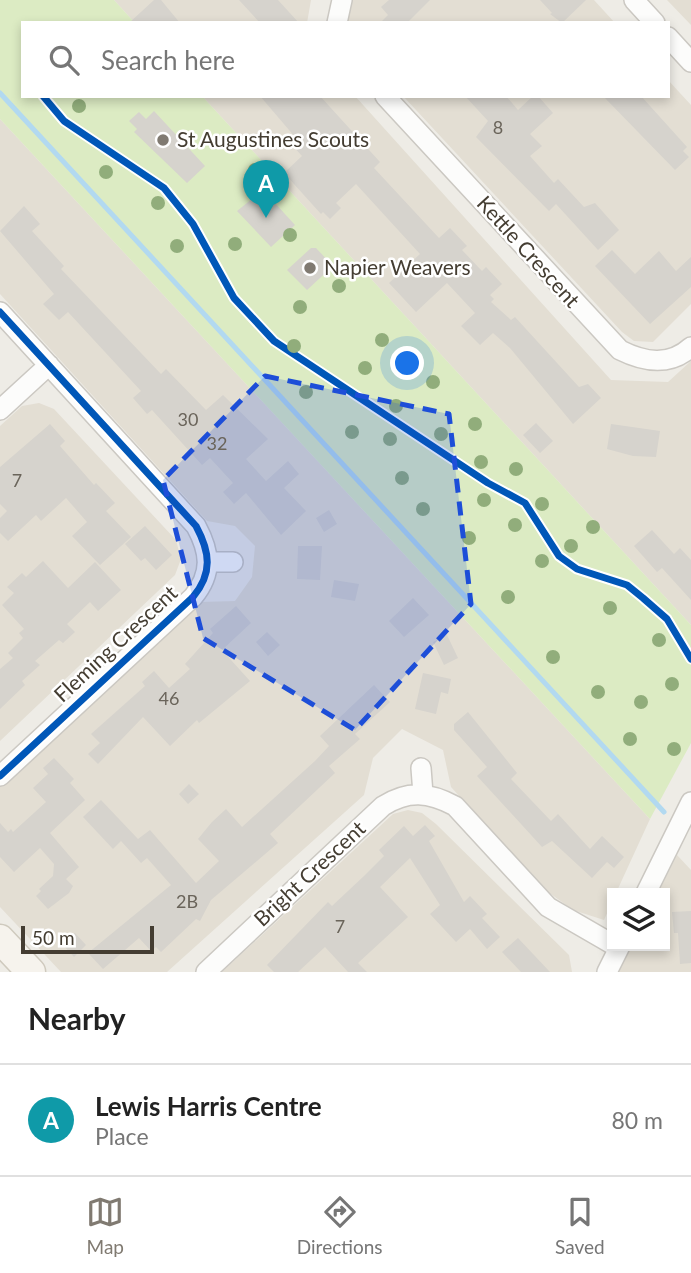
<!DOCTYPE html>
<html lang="en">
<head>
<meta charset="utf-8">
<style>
  :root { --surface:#fff; --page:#f2f2f2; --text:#222; --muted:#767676; --line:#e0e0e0; --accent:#807a71 }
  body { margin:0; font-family:Lato,sans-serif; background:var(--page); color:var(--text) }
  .controls { position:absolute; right:21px; bottom:21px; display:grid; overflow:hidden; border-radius:0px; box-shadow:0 4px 10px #0003 }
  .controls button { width:63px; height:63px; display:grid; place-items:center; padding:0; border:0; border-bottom:2px solid var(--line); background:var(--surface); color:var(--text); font:35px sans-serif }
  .scale { position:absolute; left:21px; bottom:18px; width:133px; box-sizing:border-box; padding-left:7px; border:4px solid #443d32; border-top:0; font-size:19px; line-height:24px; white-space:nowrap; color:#443d32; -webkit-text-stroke:5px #fff; paint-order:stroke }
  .you { position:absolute; left:408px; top:364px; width:24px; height:24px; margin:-18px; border:5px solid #fff; border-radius:50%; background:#1a73e8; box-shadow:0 0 0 10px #1a73e833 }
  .badge { display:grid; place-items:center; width:46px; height:46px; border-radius:50%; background:var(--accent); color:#fff; font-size:23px; font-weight:700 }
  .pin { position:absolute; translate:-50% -58px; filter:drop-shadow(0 2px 4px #0008) }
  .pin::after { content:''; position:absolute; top:37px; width:24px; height:21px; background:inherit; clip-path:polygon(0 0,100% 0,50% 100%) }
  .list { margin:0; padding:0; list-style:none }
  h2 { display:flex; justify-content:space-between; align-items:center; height:91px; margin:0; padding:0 28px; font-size:30px }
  h2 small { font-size:23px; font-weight:400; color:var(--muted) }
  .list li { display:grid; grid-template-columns:46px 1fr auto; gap:21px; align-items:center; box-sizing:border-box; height:112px; padding:0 28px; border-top:2px solid var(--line) }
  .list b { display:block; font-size:26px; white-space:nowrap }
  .list p { margin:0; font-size:23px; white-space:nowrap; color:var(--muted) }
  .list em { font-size:23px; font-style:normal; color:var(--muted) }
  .icon { flex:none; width:38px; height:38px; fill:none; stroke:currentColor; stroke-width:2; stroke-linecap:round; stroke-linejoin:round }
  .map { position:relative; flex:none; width:691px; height:972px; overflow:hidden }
  .search { position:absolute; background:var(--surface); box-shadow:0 4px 10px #0003; left:21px; right:21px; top:21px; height:77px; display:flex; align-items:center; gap:18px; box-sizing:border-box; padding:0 24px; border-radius:0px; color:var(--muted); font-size:26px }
  .sheet { height:203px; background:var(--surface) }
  nav { display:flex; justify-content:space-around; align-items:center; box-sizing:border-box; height:98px; border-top:2px solid var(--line); background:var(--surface); font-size:19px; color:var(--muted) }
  nav a { display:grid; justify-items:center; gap:4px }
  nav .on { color:var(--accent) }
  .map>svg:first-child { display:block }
</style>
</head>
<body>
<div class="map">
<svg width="691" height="972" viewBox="0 0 691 972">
  <rect width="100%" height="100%" fill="#eeece6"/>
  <path fill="#e3ded3" d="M114 0H311L307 23H135Z
    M350 0H594L615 23H347Z
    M667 0H691V25Z
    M668 80 691 105V304L653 342 634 341 622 332 403 96H668Z
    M202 96H355L611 380 668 382 691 361V625Z
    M0 119 650 819 616 893H612V902L604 920 573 910 544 889 451 787 443 750 402 729 373 758 364 795 167 972H61L0 907V786L200 602 235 601 252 577 255 546 235 526 207 521 0 294Z
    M39 403 54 409 176 540 181 559 175 575 0 741V426L22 406Z
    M408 810 422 813 436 824 569 955 572 972H222L393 814Z
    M677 855 691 870V972H618L631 946H665V893H658Z"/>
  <path fill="#dcebc3" d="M0 0H114L135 23H23V96H202L691 625V743L650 819 0 119Z"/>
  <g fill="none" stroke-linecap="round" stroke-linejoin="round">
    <path stroke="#b2d9f0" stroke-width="5" d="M0 93 664 812"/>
  </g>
  <path fill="#d6d3cd" d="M154 0H161L180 23H129Z
    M239 0H278L299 23H260Z
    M389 0H430L407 23H380L388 15 381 7Z
    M540 0H586L562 23 550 14 552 13Z
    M260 96H320L380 162 374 168 439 238 450 228 467 246 462 250 482 271 486 267 502 284 490 295 494 299 491 302 511 320 515 317 579 387 588 384 601 398 573 424 510 348 493 333 480 345 461 326 475 313 447 283 416 312 389 283 420 254 356 184 336 203 341 208 330 219 323 212 321 214 284 173 302 156 289 142 295 137Z
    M465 96H506L518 110 533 96H538L553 113 530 134 542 146 530 156 554 183 558 179 584 207 595 203 619 230 598 250 556 204 549 211 476 137 488 121Z
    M603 96H641L687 147 683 151 689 157 675 170Z
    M154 111 205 166 187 183 134 132 137 129 129 121 139 112 146 119Z
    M263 190 295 225 271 247 237 211Z
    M24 206 40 224 32 231 64 266 61 269 161 374 166 369 206 410 223 395 268 439 246 459 266 481 288 461 299 474 284 488 306 511 281 535 246 493 234 504 223 492 233 483 210 458 202 465 152 410 147 414 133 398 141 391 68 312 59 320 43 304 54 294 0 231Z
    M311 248H316L333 266 307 290 287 270Z
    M612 250 635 274 659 251 676 271 691 257V287L650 324 595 266Z
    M536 423 553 441 540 453 523 435Z
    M50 424 65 441 60 446 94 485 96 483 115 503 106 511 131 537 100 565 72 536 87 522 66 498 41 521 36 515 8 541 0 533V518L7 511 0 504V467Z
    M611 424 660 431 656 457 633 456 607 449Z
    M329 510 337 524 324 532 316 518Z
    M145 526 172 555 156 570 145 558 141 561 125 544Z
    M652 530 674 554 680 548 691 560V600L662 568 657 572 634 546Z
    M298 546H322L320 580 297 579Z
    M43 561 68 588 95 562 121 590 98 611 90 602 67 624 75 632 63 643 59 640 35 661 40 665 22 681 25 685 0 709V669L13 658 8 653 23 638 19 633 24 629 2 605 14 593 7 587 22 573 26 577Z
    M334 580 359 584 355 601 331 597Z
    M413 598 429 615 404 637 389 621Z
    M236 606 251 623 222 650 250 681 199 723 197 720 170 746 143 717 98 764 88 754 100 743 91 734 145 686 142 682 154 671 169 688 190 669 185 664 213 633 210 629Z
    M267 632 280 645 268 656 256 642Z
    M447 635 458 658 444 665 433 642Z
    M423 673 451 679 448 694 441 692 436 714 415 709Z
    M374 685 390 702 355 734 360 739 329 766 335 773 270 834 278 843 211 900 200 921 196 919 161 952 156 947 151 951 139 938 103 969 88 953 171 885 147 858 141 863 121 841 113 849 83 817 101 800 138 839 150 830 196 883 219 861 198 839 212 822 226 809 242 827 315 761 329 746 320 736Z
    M468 712 517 773 511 779 551 821 558 814 590 849 602 836 624 857 614 868 607 862 592 878 552 841 542 847 477 776 487 767 454 730V724Z
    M54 758 74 779 70 783 85 800 50 833 79 867 66 879 73 886 69 893 48 909 36 896 41 891 39 889 53 876 54 864 40 848 14 872 0 857V823L8 832 11 829 13 832 46 802 33 788 48 774 43 768Z
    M189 784 199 794 188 804 179 794Z
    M425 825 435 836 429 841 464 902 470 896 487 914 482 918 500 937 487 949 470 929 456 942 430 914 440 905 410 858 380 887 408 917 358 963 367 972H348L325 947 298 972H274L267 965 328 902 332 906 364 876 384 856 379 850 404 826 413 836Z
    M691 911V963L680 964 678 933H674L672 912Z
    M75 933 86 945 74 957 62 944Z
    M518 938 550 972H521L502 952Z"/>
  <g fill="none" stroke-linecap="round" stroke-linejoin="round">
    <defs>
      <path id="street" d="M634 0 655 23
        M337 23 342 0
        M668 37 691 62
        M385 96 620 350C644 362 669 367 691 347
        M0 312 196 526C210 552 213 573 193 597L0 776
        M0 410 49 365
        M208 562H233
        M421 768 423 794
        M646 893 691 802
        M206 972 383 806C408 790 429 792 455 806L548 907 612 944
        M607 972 620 946"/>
      <path id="secondary" d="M0 939 31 972"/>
    </defs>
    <use href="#street" stroke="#cbc8c2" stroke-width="22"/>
    <use href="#secondary" stroke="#cfcabe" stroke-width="31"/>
    <use href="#street" stroke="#fcfcfb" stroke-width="19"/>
    <use href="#secondary" stroke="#f6f3ed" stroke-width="28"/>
    <defs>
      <path id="cycleway" d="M43 96 64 121 164 188 193 224 234 298 274 341 488 483 525 503 559 556 577 569 627 585 643 598 667 619 691 659
        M0 312 196 526C210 552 213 573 193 597L0 776"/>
    </defs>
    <use href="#cycleway" stroke="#fff" stroke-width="11"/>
    <use href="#cycleway" stroke="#0057b8" stroke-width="7"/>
  </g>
  <g fill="#91ad7b">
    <circle cx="79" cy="106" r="7"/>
    <circle cx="255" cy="170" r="7"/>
    <circle cx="106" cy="172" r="7"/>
    <circle cx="158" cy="203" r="7"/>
    <circle cx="290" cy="235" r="7"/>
    <circle cx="235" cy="244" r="7"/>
    <circle cx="177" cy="246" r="7"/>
    <circle cx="339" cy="286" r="7"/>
    <circle cx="300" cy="307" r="7"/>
    <circle cx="382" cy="340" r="7"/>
    <circle cx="294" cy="346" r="7"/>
    <circle cx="365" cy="368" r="7"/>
    <circle cx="433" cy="382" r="7"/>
    <circle cx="306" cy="392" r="7"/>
    <circle cx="396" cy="406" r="7"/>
    <circle cx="475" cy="424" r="7"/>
    <circle cx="352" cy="432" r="7"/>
    <circle cx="441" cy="434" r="7"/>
    <circle cx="390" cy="439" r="7"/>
    <circle cx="481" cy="462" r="7"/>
    <circle cx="516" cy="469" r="7"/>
    <circle cx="402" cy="478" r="7"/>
    <circle cx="484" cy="500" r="7"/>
    <circle cx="542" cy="504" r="7"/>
    <circle cx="423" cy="509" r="7"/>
    <circle cx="515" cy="525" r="7"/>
    <circle cx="593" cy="527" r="7"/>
    <circle cx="469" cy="538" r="7"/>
    <circle cx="571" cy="546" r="7"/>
    <circle cx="542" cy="561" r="7"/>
    <circle cx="508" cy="597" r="7"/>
    <circle cx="610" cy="608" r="7"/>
    <circle cx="659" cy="640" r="7"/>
    <circle cx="553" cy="657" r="7"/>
    <circle cx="672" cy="684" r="7"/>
    <circle cx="598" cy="692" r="7"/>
    <circle cx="641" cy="702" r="7"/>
    <circle cx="630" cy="739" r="7"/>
    <circle cx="674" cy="749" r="7"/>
  </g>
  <path fill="#1d4ed8" fill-opacity="0.2" stroke="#1d4ed8" stroke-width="5" stroke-dasharray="14 9" stroke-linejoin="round" d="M265 376 449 414 471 604 355 730 203 638 163 480Z"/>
  <g fill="#807a71" stroke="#fff" stroke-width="2.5">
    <circle cx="163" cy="140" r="7"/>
    <circle cx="310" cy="268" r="7"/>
  </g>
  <g text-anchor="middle" stroke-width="5" stroke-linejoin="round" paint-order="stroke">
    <g font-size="18" fill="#6a645a">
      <text x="498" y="134">8</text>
      <text x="188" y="426">30</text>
      <text x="217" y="450">32</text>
      <text x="17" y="487">7</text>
      <text x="169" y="705">46</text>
      <text x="187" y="908">2B</text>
      <text x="340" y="933">7</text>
    </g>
    <g font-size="21" fill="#443d32" stroke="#fff" text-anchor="start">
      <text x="177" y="147">St Augustines Scouts</text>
      <text x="324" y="275">Napier Weavers</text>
    </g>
    <g font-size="21" fill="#443d32" stroke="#fff">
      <text transform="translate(528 252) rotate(48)" y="7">Kettle Crescent</text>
      <text transform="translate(116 644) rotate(-43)" y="7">Fleming Crescent</text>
      <text transform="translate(310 874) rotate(-43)" y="7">Bright Crescent</text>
    </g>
  </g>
</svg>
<div class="controls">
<button><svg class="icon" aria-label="layers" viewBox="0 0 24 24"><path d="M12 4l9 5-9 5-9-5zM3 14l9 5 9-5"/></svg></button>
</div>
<div class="scale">50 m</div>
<div class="you"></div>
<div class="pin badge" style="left:266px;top:218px;background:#0f9aa8">A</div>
<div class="search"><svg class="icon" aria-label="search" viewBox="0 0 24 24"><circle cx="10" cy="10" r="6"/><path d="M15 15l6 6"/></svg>Search here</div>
</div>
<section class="sheet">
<h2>Nearby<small></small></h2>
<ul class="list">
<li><span class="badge" style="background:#0f9aa8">A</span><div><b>Lewis Harris Centre</b><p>Place</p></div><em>80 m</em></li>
</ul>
</section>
<nav>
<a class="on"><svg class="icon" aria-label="map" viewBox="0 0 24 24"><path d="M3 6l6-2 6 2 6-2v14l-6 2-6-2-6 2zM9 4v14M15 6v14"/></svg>Map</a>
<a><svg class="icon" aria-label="directions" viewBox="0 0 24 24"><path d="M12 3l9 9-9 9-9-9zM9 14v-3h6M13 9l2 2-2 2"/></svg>Directions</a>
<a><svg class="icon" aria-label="saved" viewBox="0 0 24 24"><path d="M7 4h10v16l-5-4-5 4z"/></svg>Saved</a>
</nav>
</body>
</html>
